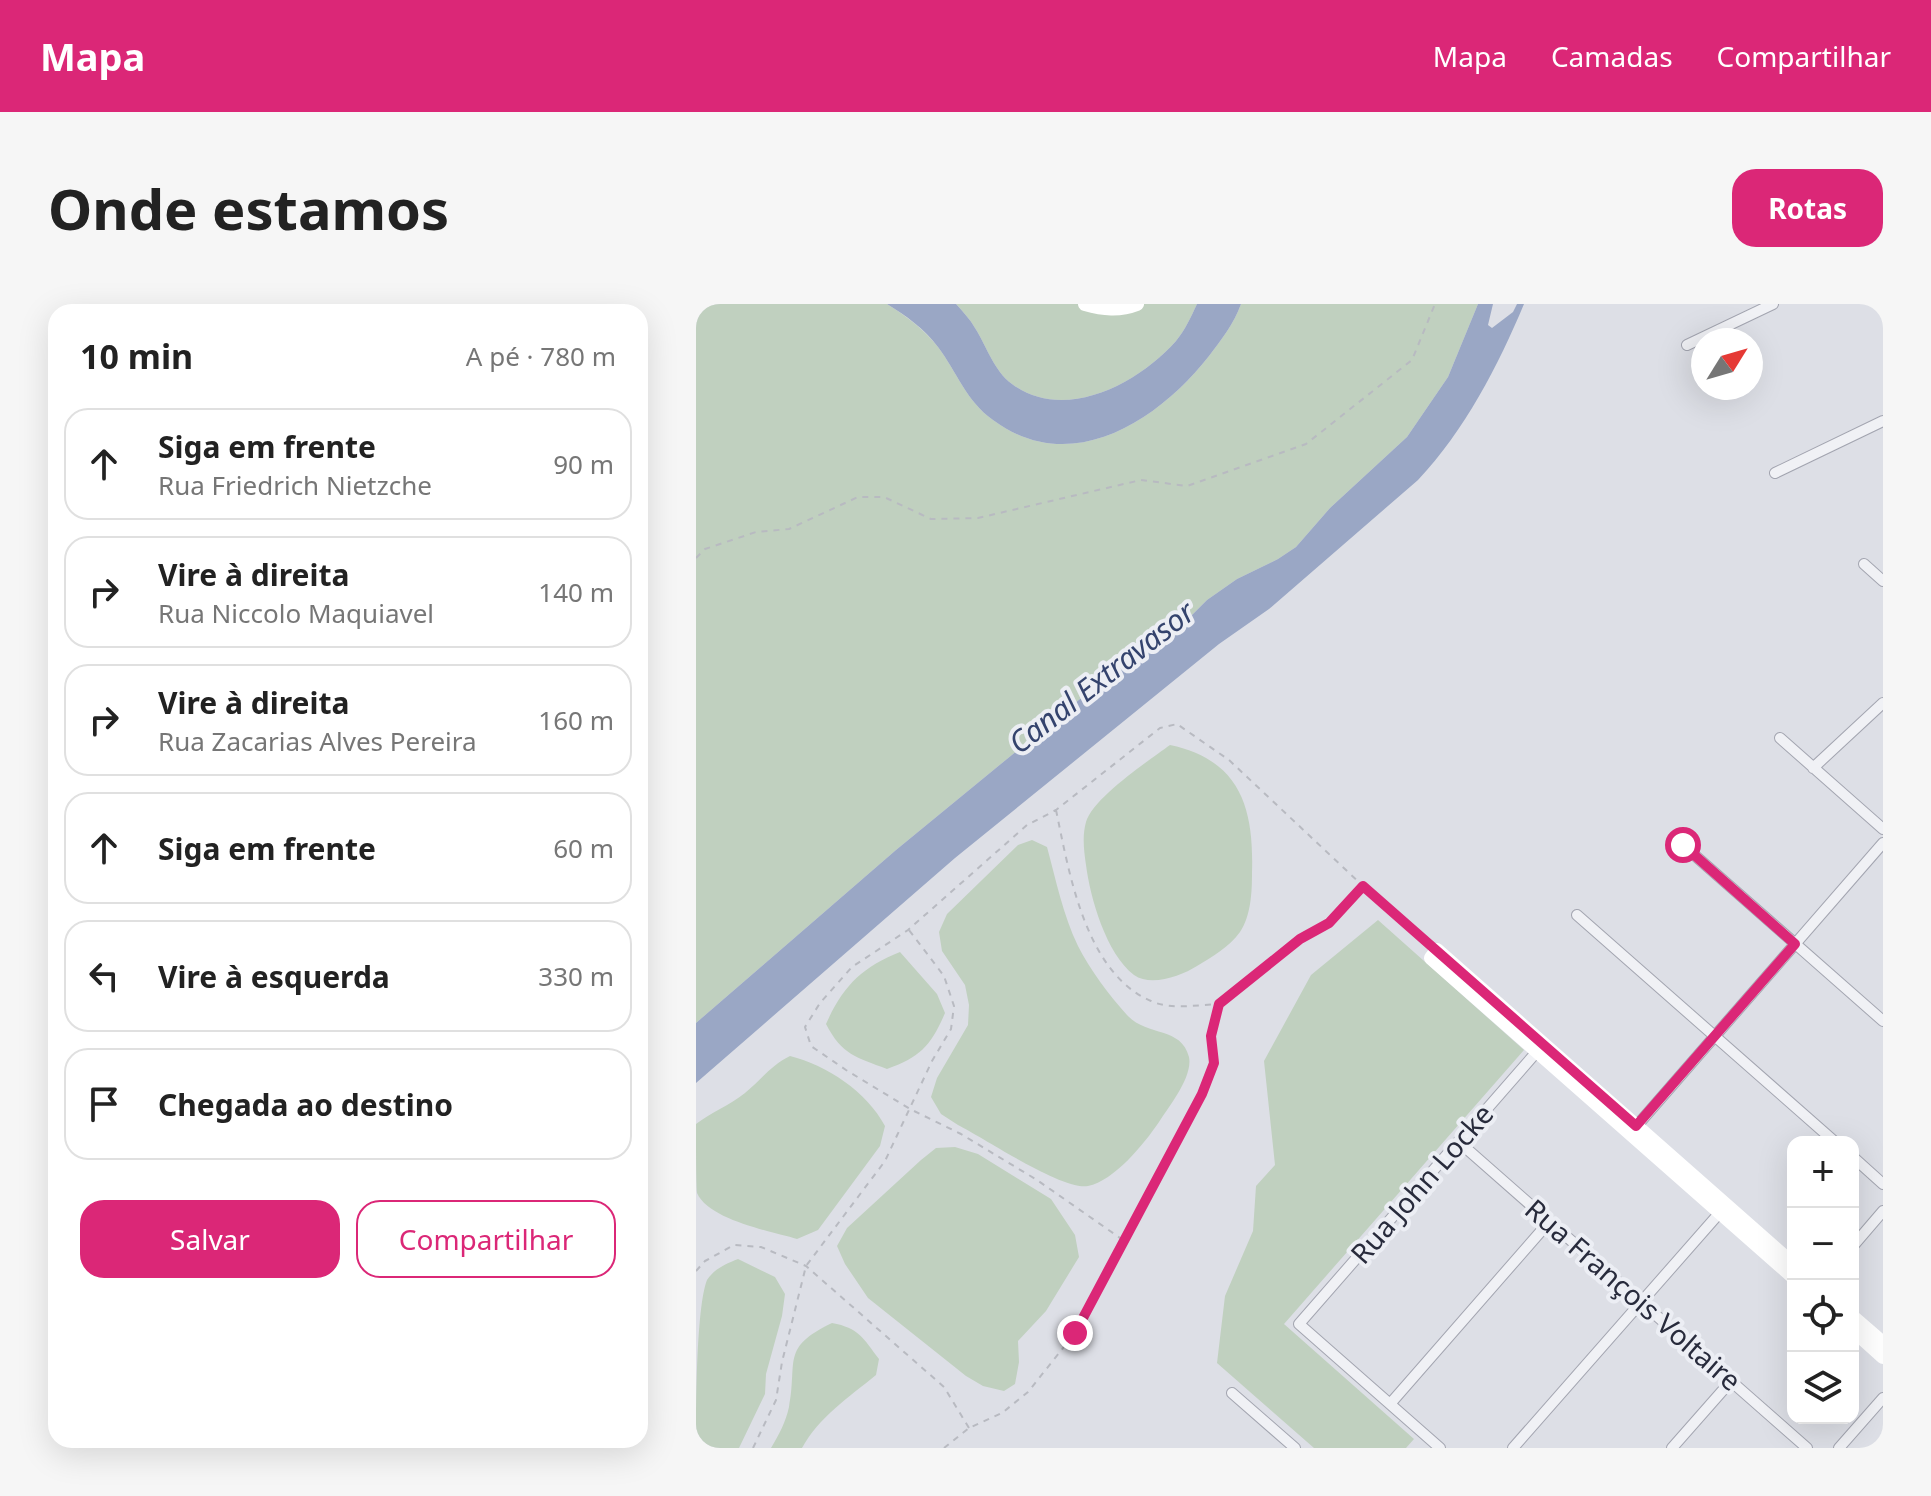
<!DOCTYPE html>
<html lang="pt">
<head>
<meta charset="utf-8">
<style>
  :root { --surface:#fff; --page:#f6f6f6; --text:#222; --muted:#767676; --line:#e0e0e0; --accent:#db2777 }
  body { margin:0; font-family:"Noto Sans",sans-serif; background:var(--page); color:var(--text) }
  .controls { position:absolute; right:24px; bottom:24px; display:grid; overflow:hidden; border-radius:16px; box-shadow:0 8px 32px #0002 }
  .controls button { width:72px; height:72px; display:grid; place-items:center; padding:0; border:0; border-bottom:2px solid var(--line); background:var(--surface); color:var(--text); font:40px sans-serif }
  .compass { position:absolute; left:995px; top:24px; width:72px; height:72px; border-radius:50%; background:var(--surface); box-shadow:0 8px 32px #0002; rotate:53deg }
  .stop { position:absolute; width:24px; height:24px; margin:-18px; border:6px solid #db2777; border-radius:50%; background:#fff }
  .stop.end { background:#db2777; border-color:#fff; box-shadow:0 2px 8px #0008 }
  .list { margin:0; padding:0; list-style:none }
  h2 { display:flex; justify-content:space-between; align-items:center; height:104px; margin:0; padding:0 32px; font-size:34px }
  h2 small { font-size:26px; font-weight:400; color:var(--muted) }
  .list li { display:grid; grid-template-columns:52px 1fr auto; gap:24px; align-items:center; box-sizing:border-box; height:112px; margin:0 16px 16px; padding:0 16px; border:2px solid var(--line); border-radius:24px }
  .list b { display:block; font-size:30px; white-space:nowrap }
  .list p { margin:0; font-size:26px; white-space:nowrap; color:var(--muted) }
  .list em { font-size:26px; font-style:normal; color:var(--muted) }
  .actions { display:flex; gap:16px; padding:24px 32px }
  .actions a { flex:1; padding:18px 0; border:2px solid var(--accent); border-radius:24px; text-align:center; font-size:28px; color:var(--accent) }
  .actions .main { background:var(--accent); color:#fff }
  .icon { flex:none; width:44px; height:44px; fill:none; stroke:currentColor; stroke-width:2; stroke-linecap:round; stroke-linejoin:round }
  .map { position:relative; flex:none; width:1187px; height:1144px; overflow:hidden; border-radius:24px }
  header { display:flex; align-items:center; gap:48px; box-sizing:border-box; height:112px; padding:0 40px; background:var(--accent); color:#fff }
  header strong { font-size:38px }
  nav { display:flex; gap:44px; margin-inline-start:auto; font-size:28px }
  .intro { display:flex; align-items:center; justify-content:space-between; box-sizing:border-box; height:192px; padding:0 48px }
  h1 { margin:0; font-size:56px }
  .button { padding:20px 36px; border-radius:24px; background:var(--accent); color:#fff; font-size:28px; font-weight:700 }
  main { display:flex; gap:48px; padding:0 48px }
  aside { flex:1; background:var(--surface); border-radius:24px; box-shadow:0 8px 32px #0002 }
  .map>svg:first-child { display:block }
</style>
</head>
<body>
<header>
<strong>Mapa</strong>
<nav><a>Mapa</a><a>Camadas</a><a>Compartilhar</a></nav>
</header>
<div class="intro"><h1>Onde estamos</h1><a class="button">Rotas</a></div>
<main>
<aside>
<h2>10 min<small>A pé · 780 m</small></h2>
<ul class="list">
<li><svg class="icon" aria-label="ahead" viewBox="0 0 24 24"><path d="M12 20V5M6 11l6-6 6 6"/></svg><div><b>Siga em frente</b><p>Rua Friedrich Nietzche</p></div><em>90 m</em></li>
<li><svg class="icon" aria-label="right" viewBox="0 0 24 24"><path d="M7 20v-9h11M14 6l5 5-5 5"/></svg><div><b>Vire à direita</b><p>Rua Niccolo Maquiavel</p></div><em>140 m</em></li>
<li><svg class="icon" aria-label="right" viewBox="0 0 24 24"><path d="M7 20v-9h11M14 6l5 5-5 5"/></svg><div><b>Vire à direita</b><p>Rua Zacarias Alves Pereira</p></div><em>160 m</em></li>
<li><svg class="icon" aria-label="ahead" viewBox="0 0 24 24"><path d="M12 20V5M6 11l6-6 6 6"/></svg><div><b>Siga em frente</b></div><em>60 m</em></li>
<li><svg class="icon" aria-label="left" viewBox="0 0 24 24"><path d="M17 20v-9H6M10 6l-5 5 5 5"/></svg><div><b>Vire à esquerda</b></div><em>330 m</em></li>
<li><svg class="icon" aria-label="arrive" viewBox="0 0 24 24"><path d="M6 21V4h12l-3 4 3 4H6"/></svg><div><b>Chegada ao destino</b></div></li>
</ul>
<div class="actions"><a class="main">Salvar</a><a>Compartilhar</a></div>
</aside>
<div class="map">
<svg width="1187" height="1144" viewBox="0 0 1187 1144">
  <rect width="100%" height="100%" fill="#dddfe6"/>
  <path fill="#c0d0bf" d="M0 0H191C210 12 228 25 242 43 261 68 270 97 297 116 375 174 462 117 513 52 525 36 538 20 545 0H782L752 73 711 133 634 204 600 243 582 255 541 275 511 296 489 318 395 386 200 546 0 719Z
    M260 0H501C495 13 489 26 480 37 442 80 368 119 316 80 298 67 291 43 279 24 274 15 267 8 260 0Z
    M474 441C545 456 558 505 556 569 556 588 555 612 544 628 533 643 516 653 501 662 485 672 455 683 438 671 410 650 394 593 390 561 388 547 386 532 390 518 397 494 452 457 474 441Z
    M336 536 351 543C360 576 367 611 382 642 394 666 413 691 431 711 451 733 485 722 493 753 497 773 473 802 463 818 448 840 418 877 392 882 367 887 288 834 262 821L245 810 235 793 241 774 272 721 273 701 269 681 246 647 243 628 251 610 322 541Z
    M682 616 828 746 588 1020 718 1135 710 1144H618L521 1059 529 992 557 927 560 882 579 861 568 757 615 671Z
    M204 648 241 690 249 709C235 742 224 753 191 765 160 753 146 751 130 720 147 682 166 663 204 648Z
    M94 752C131 761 171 788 189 822L184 842 122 926 101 935C74 927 13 916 1 889 0 878 0 834 0 820 16 808 34 801 49 789 65 776 75 761 94 752Z
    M259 843 282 850 355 895 379 931 383 953 350 1007 322 1037 323 1058 319 1080 308 1087 287 1082 270 1072 172 994 149 960 141 942 151 924 225 856 240 844Z
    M42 955 79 973 89 990 86 1012 70 1070 69 1090 43 1144H0C0 1107 0 1004 11 976 19 964 30 960 42 955Z
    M136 1019C163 1024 167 1034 183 1055L180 1071C152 1094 124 1112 106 1144H75C83 1131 90 1117 93 1103 102 1057 84 1044 136 1019Z"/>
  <path fill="#9aa7c5" d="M191 0H260C267 8 274 15 279 24 291 43 298 67 316 80 368 119 442 80 480 37 489 26 495 13 501 0H545C538 20 525 36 513 52 462 117 375 174 297 116 270 97 261 68 242 43 228 24 210 12 191 0Z
    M782 0H797L792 21 796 24 817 8 821 0H828C802 62 769 126 722 176L573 305 523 340 259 554 0 779V719L200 546 395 386 489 318 511 296 541 275 582 255 600 243 634 204 711 133 752 73Z"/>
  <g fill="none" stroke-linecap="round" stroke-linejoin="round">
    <defs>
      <path id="street" d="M991 41 1077 0
        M1079 169 1187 117
        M1168 260 1187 277
        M1084 434 1187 525
        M1117 464 1187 399
        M987 541 1187 717
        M881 611 1139 838
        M938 825 1187 539
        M763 838 1111 1144
        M1157 853 1187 880
        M1157 942 1187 907
        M536 1089 599 1144
        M694 1100 853 918
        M744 1144 603 1020 844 744
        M817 1144 1027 905
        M976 1144 1035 1077
        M1143 1144 1187 1094"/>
    </defs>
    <use href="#street" stroke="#a3a5b0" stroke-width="12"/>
    <path stroke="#b8bac1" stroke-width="2" stroke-dasharray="6 6" stroke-linecap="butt" d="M0 254 9 245 60 228 93 225 162 193H188L235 215 282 214 445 176 491 182 610 140 716 56 739 0
      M360 506C373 568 389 669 455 697 474 706 501 701 522 700
      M427 936 341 876 265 830 214 805 150 766 115 742 109 723 124 699 156 663 212 626 331 521 360 506 464 424 481 420 533 456 667 582 730 636
      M0 967 9 957 38 941 65 943 110 962 248 1083 273 1124
      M57 1144 80 1096 86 1058 110 962 189 857 236 757 255 725 258 702 248 672 213 626
      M248 1144 273 1124 306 1109 332 1088 379 1029 506 790 518 759 515 732 523 700 604 635 633 619 666 583"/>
    <use href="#street" stroke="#f0f1f5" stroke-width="10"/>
    <path stroke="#fff" stroke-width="14" d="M389 0C407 5 423 7 441 0
      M1097 960 741 646 735 654 1097 973
      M1157 1013 1187 1039
      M1157 1026 1187 1053"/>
  </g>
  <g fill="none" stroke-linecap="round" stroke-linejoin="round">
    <path stroke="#db2777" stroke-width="10" d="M379 1029 506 790 518 759 515 732 523 700 604 635 633 619 667 582 940 822 1099 640 987 541"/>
  </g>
  <g text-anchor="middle" stroke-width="8" stroke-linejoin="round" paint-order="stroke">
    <g font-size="28" fill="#282b3c" stroke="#eceef4">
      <text transform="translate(726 880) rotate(-49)" y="10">Rua John Locke</text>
      <text transform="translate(937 991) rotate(41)" y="10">Rua François Voltaire</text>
    </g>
    <g font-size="30" font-style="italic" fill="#34436d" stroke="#eceef4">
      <text transform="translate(406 374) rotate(-38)" y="10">Canal Extravasor</text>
    </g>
  </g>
</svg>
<div class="controls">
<button>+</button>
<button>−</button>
<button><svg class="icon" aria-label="locate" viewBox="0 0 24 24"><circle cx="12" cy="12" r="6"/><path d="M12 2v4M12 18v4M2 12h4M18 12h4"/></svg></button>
<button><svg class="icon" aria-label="layers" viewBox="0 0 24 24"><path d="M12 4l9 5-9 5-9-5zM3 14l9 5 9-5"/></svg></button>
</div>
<svg class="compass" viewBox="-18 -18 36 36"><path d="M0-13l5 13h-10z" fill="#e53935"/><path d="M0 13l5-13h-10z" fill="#767676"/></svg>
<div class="stop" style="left:987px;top:541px"></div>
<div class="stop end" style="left:379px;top:1029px"></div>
</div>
</main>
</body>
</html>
